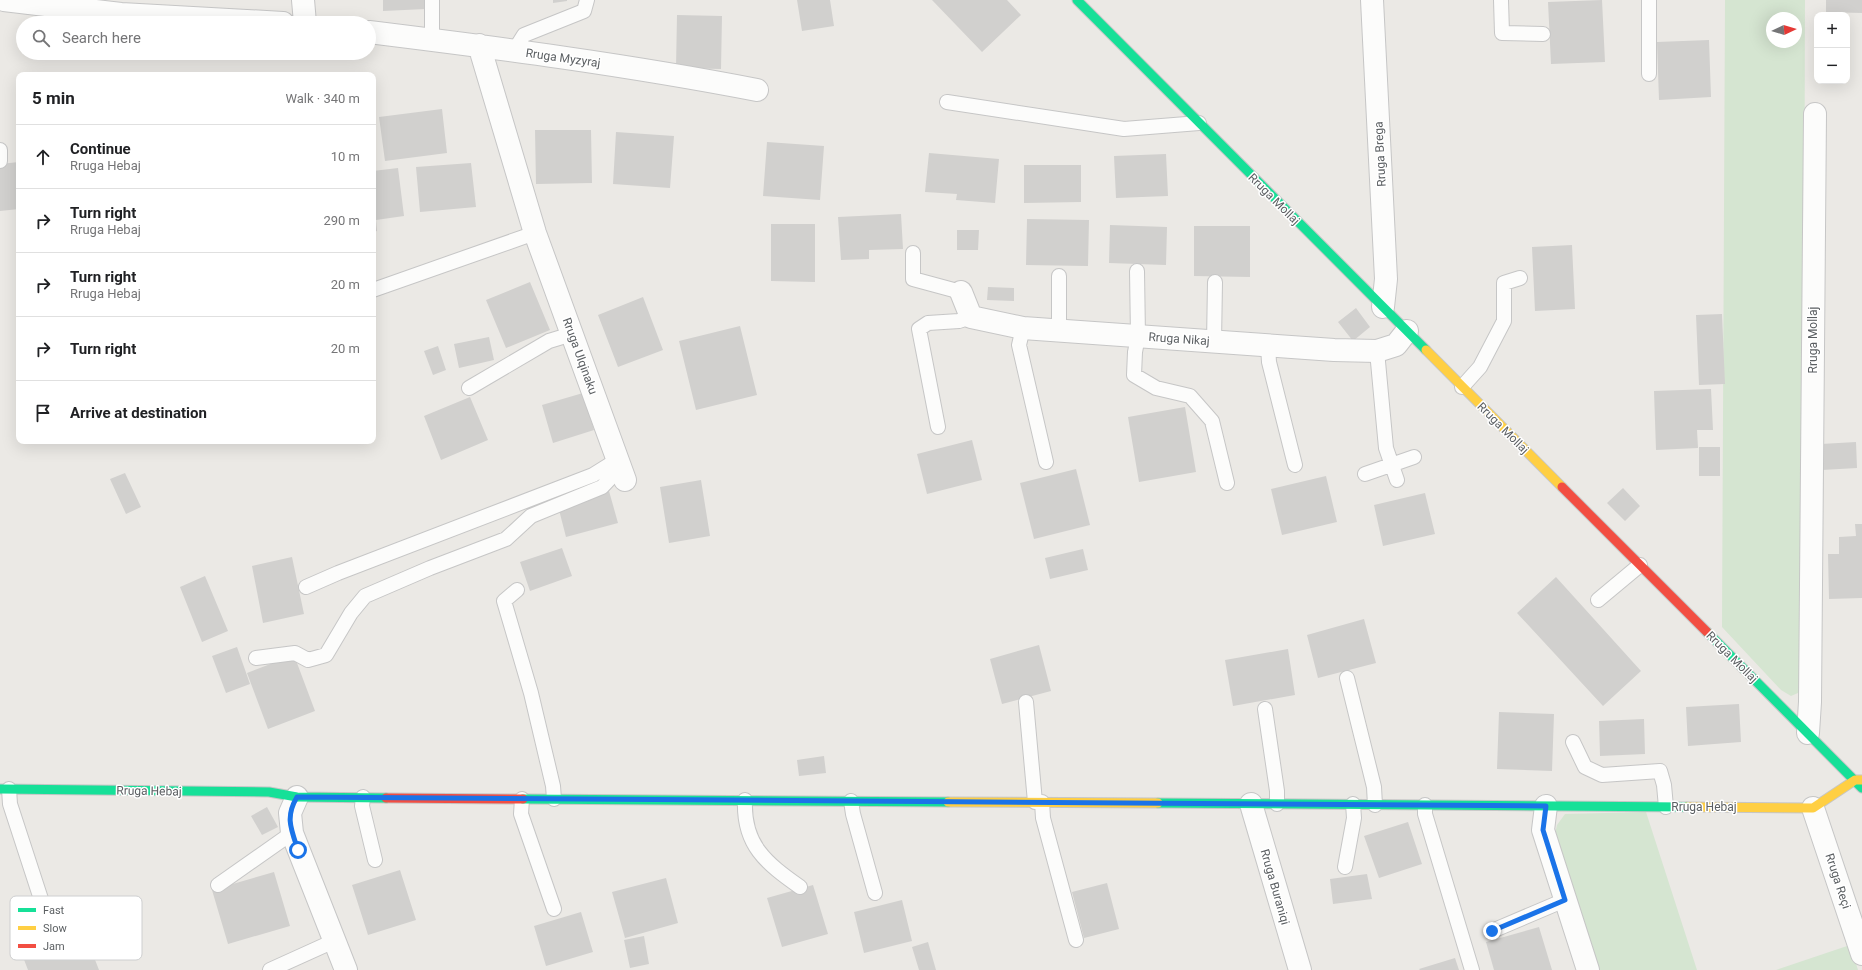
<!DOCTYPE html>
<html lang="en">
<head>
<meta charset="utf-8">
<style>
  :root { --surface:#fff; --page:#f2f2f2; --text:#202124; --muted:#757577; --line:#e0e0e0 }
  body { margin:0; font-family:Roboto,sans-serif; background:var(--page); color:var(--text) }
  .controls { position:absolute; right:12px; top:12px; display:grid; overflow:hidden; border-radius:8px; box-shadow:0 4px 16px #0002 }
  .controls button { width:36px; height:36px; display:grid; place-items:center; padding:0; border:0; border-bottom:1px solid var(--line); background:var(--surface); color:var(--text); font:20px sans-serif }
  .compass { position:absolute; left:1766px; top:12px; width:36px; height:36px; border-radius:50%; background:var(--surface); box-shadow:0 4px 16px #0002; rotate:86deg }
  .stop { position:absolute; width:12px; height:12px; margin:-9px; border:3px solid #1a73e8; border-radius:50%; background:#fff }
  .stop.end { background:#1a73e8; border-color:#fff; box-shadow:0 1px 4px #0008 }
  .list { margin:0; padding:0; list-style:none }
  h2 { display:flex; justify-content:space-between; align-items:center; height:52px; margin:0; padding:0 16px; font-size:17px }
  h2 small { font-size:13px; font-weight:400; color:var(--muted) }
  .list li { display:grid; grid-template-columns:26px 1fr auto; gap:12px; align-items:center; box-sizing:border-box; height:64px; padding:0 16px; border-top:1px solid var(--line) }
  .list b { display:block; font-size:15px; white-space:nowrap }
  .list p { margin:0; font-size:13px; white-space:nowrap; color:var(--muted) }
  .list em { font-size:13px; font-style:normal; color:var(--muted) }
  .icon { flex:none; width:22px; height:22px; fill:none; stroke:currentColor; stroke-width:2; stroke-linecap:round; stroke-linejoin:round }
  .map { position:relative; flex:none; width:1862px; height:970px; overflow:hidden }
  .search { position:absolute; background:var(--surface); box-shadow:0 4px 16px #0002; left:16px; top:16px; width:360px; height:44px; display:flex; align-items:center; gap:10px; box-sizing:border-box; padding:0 14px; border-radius:22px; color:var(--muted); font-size:15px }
  .panel { position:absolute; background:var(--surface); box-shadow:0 4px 16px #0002; left:16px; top:72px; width:360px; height:372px; border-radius:8px }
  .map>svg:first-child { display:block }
</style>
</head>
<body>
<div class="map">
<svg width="1862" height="970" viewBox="0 0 1862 970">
  <rect width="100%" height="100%" fill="#ebe9e5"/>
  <path fill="#d5e5d1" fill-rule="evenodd" d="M1725 0H1805L1803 684 1798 693 1791 696 1781 690 1722 627ZM1772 18H1796V42H1772Z
    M1646 812 1697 970H1595L1553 842 1557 825 1565 814Z
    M1850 945 1858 970H1776Z"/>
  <path fill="#d1d0ce" d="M383 0H426V9L383 11Z
    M553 0H567V1L553 3Z
    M797 0H830L834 26 802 31Z
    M932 0H1007L1021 15 982 52Z
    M1602 0 1605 62 1551 64 1548 2Z
    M1826 0H1862V13L1826 12Z
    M677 15 722 16 721 69 676 68Z
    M1709 40 1711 97 1659 100 1657 42Z
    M442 109 447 153 385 161 379 117Z
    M535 130H591L592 183 536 184Z
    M616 132 674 136 670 188 613 184Z
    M767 142 824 146 820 200 763 196Z
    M929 153 999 159 995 203 956 200 957 194 925 192Z
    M1166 154 1168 196 1116 198 1114 156Z
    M19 162V209L0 211V164Z
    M471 163 476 207 420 212 416 167Z
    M1024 165H1081V202L1024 203Z
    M398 168 404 216 376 220 377 231 373 232V171Z
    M901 214 903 249 869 250V259L841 260 838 217Z
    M1027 219 1089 220 1088 266 1026 265Z
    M771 224H815V282L771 281Z
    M1110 225 1167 227 1166 265 1109 263Z
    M1194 226H1250V277L1194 276Z
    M957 230H979L978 250H957Z
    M1572 245 1575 309 1535 311 1532 247Z
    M530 282 550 330 506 348 486 300Z
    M988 287 1014 288V301L987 300Z
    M643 297 663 350 618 367 598 315Z
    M1356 308 1370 327 1353 341 1338 322Z
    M1722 314 1725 384 1699 385 1696 315Z
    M740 326 757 395 696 410 679 341Z
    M489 337 494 360 459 368 454 344Z
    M438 346 446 370 433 375 424 351Z
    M1711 389 1713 430H1697L1698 448 1656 450 1654 391Z
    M583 393 594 430 553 443 542 405Z
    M470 397 488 440 441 460 424 416Z
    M1185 407 1196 472 1139 482 1128 417Z
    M972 440 982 480 927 494 917 454Z
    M1856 442 1857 468 1822 470 1821 444Z
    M1699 447H1720V476H1699Z
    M1076 469 1090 525 1034 539 1020 483Z
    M125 473 141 507 126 514 110 479Z
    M1326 476 1337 522 1282 535 1271 489Z
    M701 480 710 536 669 543 660 487Z
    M1623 488 1640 506 1625 521 1607 503Z
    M609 491 618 523 566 537 558 506Z
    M1425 493 1435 534 1383 546 1374 505Z
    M1855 524H1862V598L1829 599 1828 554H1839V537L1856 536Z
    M562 548 572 576 530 591 520 562Z
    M1083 549 1088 570 1050 579 1045 558Z
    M292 557 304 614 263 623 252 566Z
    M205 576 228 631 202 642 180 587Z
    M1556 577 1641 671 1603 706 1517 613Z
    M1364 619 1376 663 1318 678 1307 635Z
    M1039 645 1051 691 1002 704 990 659Z
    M237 647 250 684 226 693 212 656Z
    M1288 649 1295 695 1233 706 1225 660Z
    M294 655 315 711 268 729 247 673Z
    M1739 704 1741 742 1688 746 1686 707Z
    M1499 712 1554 714 1552 771 1497 769Z
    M1644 719 1645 754 1600 756 1599 721Z
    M824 756 826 773 799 776 797 760Z
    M267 807 278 827 262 835 251 816Z
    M1408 822 1422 864 1379 878 1364 836Z
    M400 870 416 920 368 935 352 885Z
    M274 872 290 926 228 944 212 890Z
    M1367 874 1372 899 1333 904 1330 879Z
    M666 878 678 923 625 938 612 892Z
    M1107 883 1119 929 1084 938 1072 892Z
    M813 885 828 934 782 947 767 898Z
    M902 900 912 941 864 953 854 912Z
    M581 912 593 952 546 966 534 926Z
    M1539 927 1552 970H1494L1486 942Z
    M85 934 99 970H28L23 957Z
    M644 936 649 964 630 968 624 940Z
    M928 942 936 970H919L912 947Z
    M1455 958 1459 970H1420L1419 969Z"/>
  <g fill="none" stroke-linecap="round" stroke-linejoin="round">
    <defs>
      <path id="lane" d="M432 0V40
        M1501 0 1502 33 1543 34
        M514 51 524 35 584 11 587 0
        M1649 74V0
        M947 102 1124 129 1199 123
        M0 150V161
        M913 253V279L961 292
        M1137 271 1138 337 1135 352 1134 375 1156 388 1190 396 1212 421 1227 483
        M373 290 535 233
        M1023 328 1019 345 1046 462
        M1059 330V276
        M1214 342 1215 282
        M1268 346 1269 362 1295 465
        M1377 351 1386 448 1397 480
        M1462 387 1480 367 1504 321V283L1520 278
        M469 388 549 341 572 334
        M938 427 919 329 928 323 959 321 971 317
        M1365 474 1414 457
        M306 587 338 573 593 475 617 460
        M517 590 504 601 531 693 553 786 554 799
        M1598 600 1640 565
        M256 658 295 653 308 660 326 655 351 613 365 596 430 568 506 539 531 516 602 487 620 468
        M1347 678 1374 787 1375 805
        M1026 702 1035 802
        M1265 709 1277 791V804
        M1573 742 1585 767 1602 775 1660 771 1664 785 1666 807
        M9 789 10 804 54 939
        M363 797 362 806 375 860
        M522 799 521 814 554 909
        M745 800C743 845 766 863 800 887
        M851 801 853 814 875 893
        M1042 802 1043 818 1076 940
        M1425 805V814L1472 970
        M1345 867 1354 818 1353 804
        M218 885 292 833
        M1492 931 1565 900
        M270 970 334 941"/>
      <path id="street" d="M4 0 121 14 283 23
        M303 0 305 23
        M1372 0 1386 279 1383 307
        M369 32C499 48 628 65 757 90
        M479 45 535 233 625 480
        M961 292 971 317 1023 328 1334 350 1377 351 1396 345 1407 331
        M1808 733 1810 702 1815 114
        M297 797 290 813 292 833 346 970
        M1251 804 1300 970
        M1546 806 1543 830 1588 970
        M1813 808 1862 954"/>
      <path id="fast" d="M1077 0 1426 350
        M1707 632 1862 788
        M0 789 269 792 297 797 386 798
        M523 799 948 802
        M1158 803 1687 807"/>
      <path id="slow" d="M1426 350 1562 487
        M948 802 1158 803
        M1687 807 1813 808 1855 780H1862"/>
      <path id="jam" d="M1562 487 1707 632
        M386 798 523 799"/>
    </defs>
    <use href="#lane" stroke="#c6c6c6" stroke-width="16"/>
    <use href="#street" stroke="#c6c6c6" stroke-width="24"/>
    <use href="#fast" stroke="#c6c6c6" stroke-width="11"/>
    <use href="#slow" stroke="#c6c6c6" stroke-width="11"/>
    <use href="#jam" stroke="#c6c6c6" stroke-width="11"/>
    <use href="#lane" stroke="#fcfcfb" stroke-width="14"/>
    <use href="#street" stroke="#fcfcfb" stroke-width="22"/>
    <use href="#fast" stroke="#16e098" stroke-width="9"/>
    <use href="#slow" stroke="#ffcf43" stroke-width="9"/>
    <use href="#jam" stroke="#f24e42" stroke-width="9"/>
  </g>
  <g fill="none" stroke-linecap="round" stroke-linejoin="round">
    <path stroke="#1a73e8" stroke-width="5" d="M298 850C291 829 285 817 297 797L1546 806 1543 830 1565 900 1492 931"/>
  </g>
  <g text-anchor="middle" stroke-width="3" stroke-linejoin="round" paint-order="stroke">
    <g font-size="12" fill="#5b5f62" stroke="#fff">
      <text transform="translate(563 58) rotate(8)" y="4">Rruga Myzyraj</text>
      <text transform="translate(1380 154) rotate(-93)" y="4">Rruga Brega</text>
      <text transform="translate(1274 199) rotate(45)" y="4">Rruga Mollaj</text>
      <text transform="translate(1179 339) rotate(4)" y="4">Rruga Nikaj</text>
      <text transform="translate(1813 340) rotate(-90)" y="4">Rruga Mollaj</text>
      <text transform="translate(580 356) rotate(70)" y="4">Rruga Ulqinaku</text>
      <text transform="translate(1503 428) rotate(45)" y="4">Rruga Mollaj</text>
      <text transform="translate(1732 657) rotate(45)" y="4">Rruga Mollaj</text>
      <text transform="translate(149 791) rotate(1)" y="4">Rruga Hebaj</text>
      <text x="1704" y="811">Rruga Hebaj</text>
      <text transform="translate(1838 881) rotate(72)" y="4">Rruga Reçi</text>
      <text transform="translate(1275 887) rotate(74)" y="4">Rruga Buraniqi</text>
    </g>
  </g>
  <rect x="10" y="896" width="132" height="64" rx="6" fill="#fff" stroke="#cecfd0" stroke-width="1"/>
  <rect x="18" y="908" width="18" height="4" fill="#16e098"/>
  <rect x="18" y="926" width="18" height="4" fill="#ffcf43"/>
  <rect x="18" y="944" width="18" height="4" fill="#f24e42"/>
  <g font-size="11" fill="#5b5f62">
    <text x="43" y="914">Fast</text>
    <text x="43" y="932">Slow</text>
    <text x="43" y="950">Jam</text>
  </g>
</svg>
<div class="controls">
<button>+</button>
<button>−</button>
</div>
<svg class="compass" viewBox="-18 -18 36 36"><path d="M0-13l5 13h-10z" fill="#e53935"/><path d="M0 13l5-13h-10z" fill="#757577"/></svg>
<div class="stop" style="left:298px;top:850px"></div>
<div class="stop end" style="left:1492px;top:931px"></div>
<div class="search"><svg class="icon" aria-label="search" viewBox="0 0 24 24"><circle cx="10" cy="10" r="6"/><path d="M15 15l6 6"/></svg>Search here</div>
<section class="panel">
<h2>5 min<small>Walk · 340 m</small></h2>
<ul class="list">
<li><svg class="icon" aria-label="ahead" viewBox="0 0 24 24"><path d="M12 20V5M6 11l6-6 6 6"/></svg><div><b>Continue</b><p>Rruga Hebaj</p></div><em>10 m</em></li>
<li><svg class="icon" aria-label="right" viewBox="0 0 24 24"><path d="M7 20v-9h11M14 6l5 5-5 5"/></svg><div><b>Turn right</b><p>Rruga Hebaj</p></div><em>290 m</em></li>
<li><svg class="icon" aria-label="right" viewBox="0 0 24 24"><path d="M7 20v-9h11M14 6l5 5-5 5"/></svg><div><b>Turn right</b><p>Rruga Hebaj</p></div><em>20 m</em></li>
<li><svg class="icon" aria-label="right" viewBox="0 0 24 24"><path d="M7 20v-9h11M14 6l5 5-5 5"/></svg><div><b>Turn right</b></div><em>20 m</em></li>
<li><svg class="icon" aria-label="arrive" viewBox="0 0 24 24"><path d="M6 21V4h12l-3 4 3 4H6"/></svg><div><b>Arrive at destination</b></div></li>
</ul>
</section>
</div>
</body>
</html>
